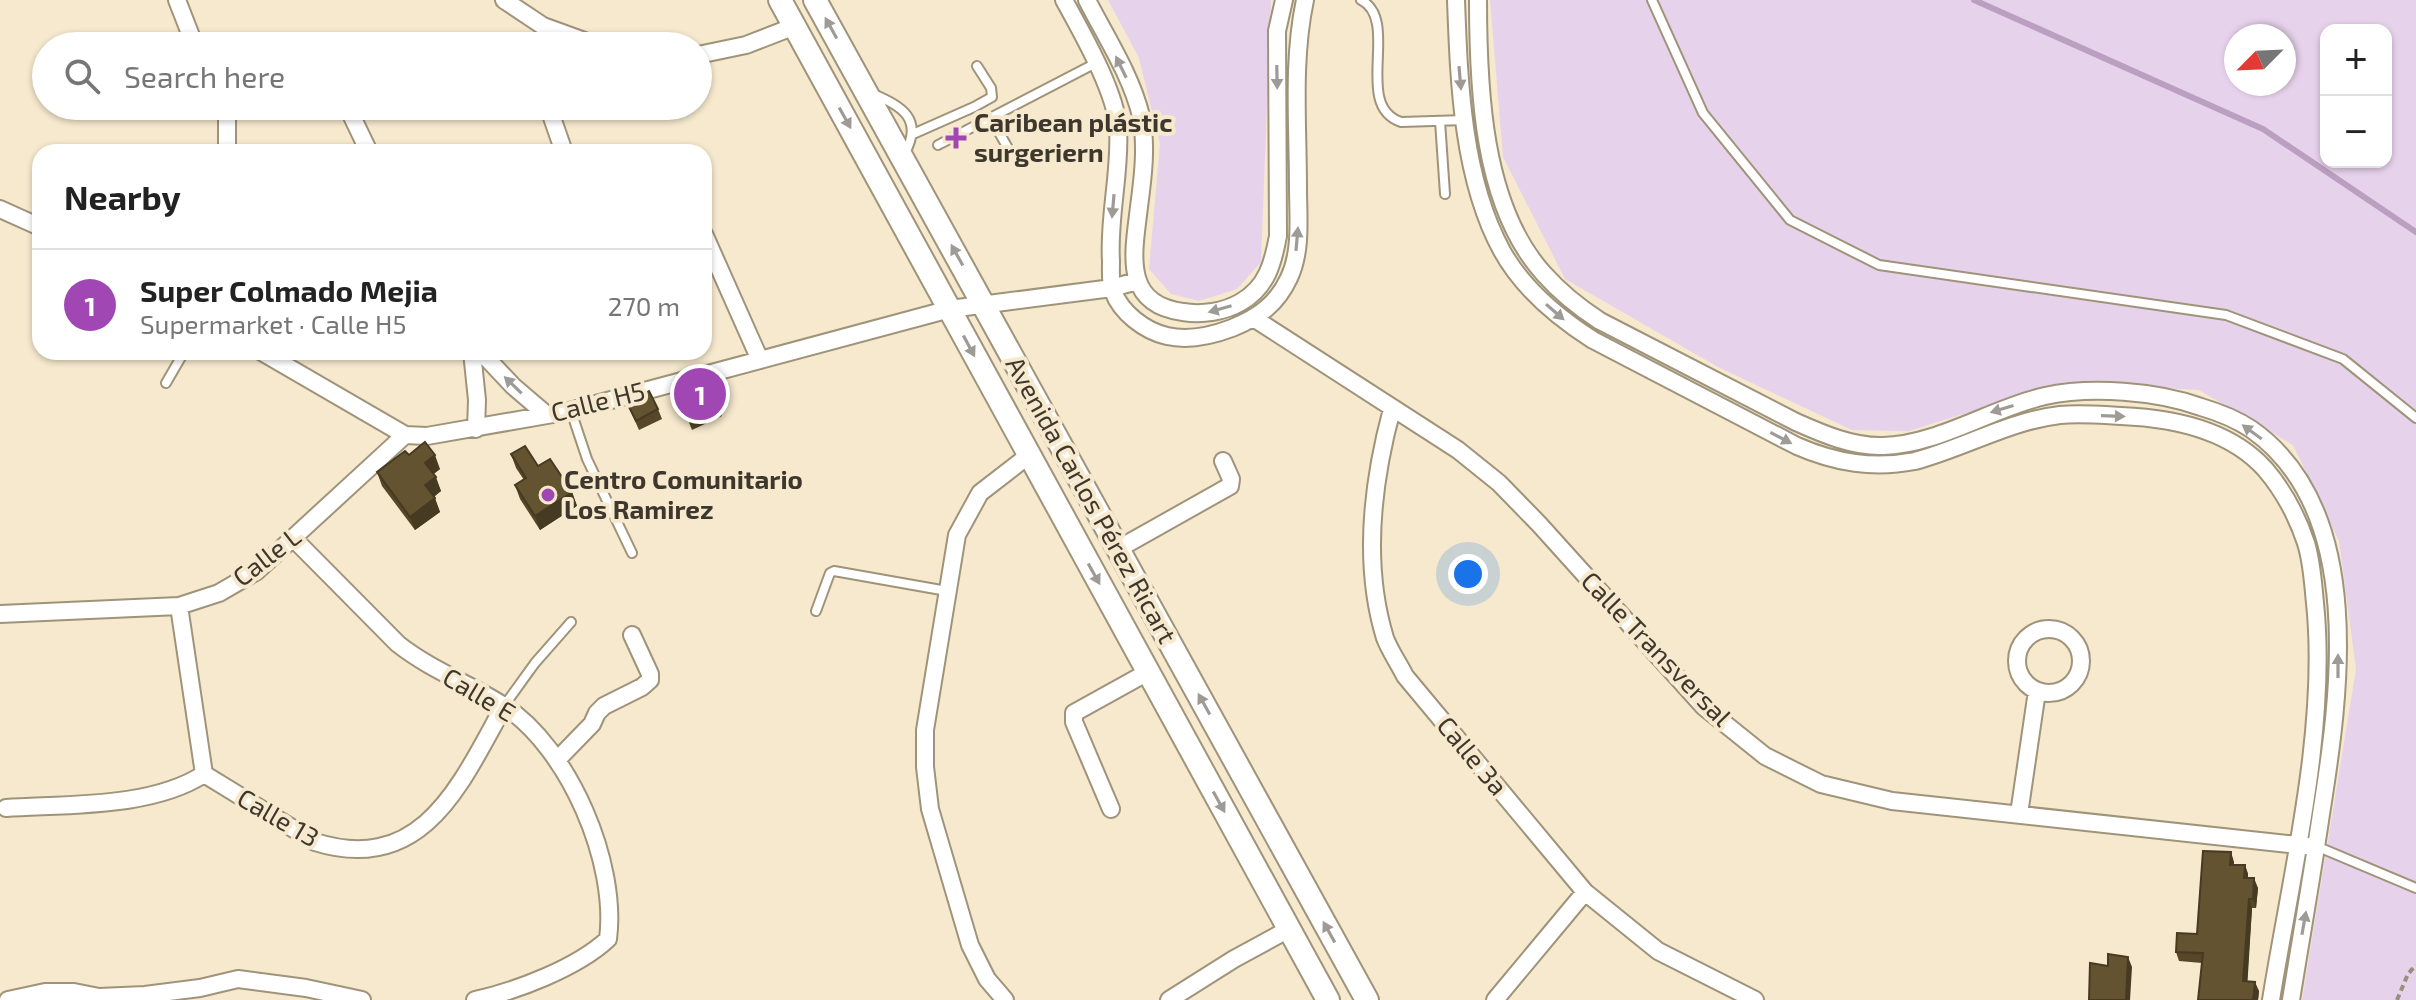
<!DOCTYPE html>
<html lang="en">
<head>
<meta charset="utf-8">
<style>
  :root { --surface:#fff; --page:#f2f2f2; --text:#222; --muted:#767676; --line:#e0e0e0; --accent:#a147b3 }
  body { margin:0; font-family:"Exo 2",sans-serif; background:var(--page); color:var(--text) }
  .controls { position:absolute; right:24px; top:24px; display:grid; overflow:hidden; border-radius:16px; box-shadow:0 2px 6px #0004 }
  .controls button { width:72px; height:72px; display:grid; place-items:center; padding:0; border:0; border-bottom:2px solid var(--line); background:var(--surface); color:var(--text); font:40px sans-serif }
  .compass { position:absolute; left:2224px; top:24px; width:72px; height:72px; border-radius:50%; background:var(--surface); box-shadow:0 2px 6px #0004; rotate:246deg }
  .you { position:absolute; left:1468px; top:574px; width:28px; height:28px; margin:-20px; border:6px solid #fff; border-radius:50%; background:#1a73e8; box-shadow:0 0 0 12px #1a73e833 }
  .badge { display:grid; place-items:center; width:52px; height:52px; border-radius:50%; background:var(--accent); color:#fff; font-size:26px; font-weight:700 }
  .pin { position:absolute; translate:-50% -50%; border:4px solid #fff; box-shadow:0 2px 8px #0006 }
  .list { margin:0; padding:0; list-style:none }
  h2 { display:flex; justify-content:space-between; align-items:center; height:104px; margin:0; padding:0 32px; font-size:34px }
  h2 small { font-size:26px; font-weight:400; color:var(--muted) }
  .list li { display:grid; grid-template-columns:52px 1fr auto; gap:24px; align-items:center; box-sizing:border-box; height:112px; padding:0 32px; border-top:2px solid var(--line) }
  .list b { display:block; font-size:30px; white-space:nowrap }
  .list p { margin:0; font-size:26px; white-space:nowrap; color:var(--muted) }
  .list em { font-size:26px; font-style:normal; color:var(--muted) }
  .icon { flex:none; width:44px; height:44px; fill:none; stroke:currentColor; stroke-width:2; stroke-linecap:round; stroke-linejoin:round }
  .map { position:relative; flex:none; width:2416px; height:1000px; overflow:hidden }
  .search { position:absolute; background:var(--surface); box-shadow:0 2px 6px #0004; left:32px; top:32px; width:680px; height:88px; display:flex; align-items:center; gap:20px; box-sizing:border-box; padding:0 28px; border-radius:44px; color:var(--muted); font-size:30px }
  .panel { position:absolute; background:var(--surface); box-shadow:0 2px 6px #0004; left:32px; top:144px; width:680px; height:216px; border-radius:24px }
  .map>svg:first-child { display:block }
</style>
</head>
<body>
<div class="map">
<svg width="2416" height="1000" viewBox="0 0 2416 1000">
  <rect width="100%" height="100%" fill="#f6e9ce"/>
  <path fill="#e7d2ec" fill-rule="evenodd" d="M1108 0H1271L1261 262 1237 289 1199 301 1171 294 1149 269 1160 144 1139 58Z
    M1490 0H2416V1000H2302L2356 669 2339 541 2293 445 2199 390 2065 382 1909 431 1852 430 1718 367 1565 279 1503 157ZM2326 30H2386V162H2326ZM2236 36H2284V84H2236Z"/>
  <g fill="none" stroke-linecap="round" stroke-linejoin="round">
    <path stroke="#bb9fc0" stroke-width="6" d="M1974 0 2263 129 2416 232"/>
    <defs>
      <path id="lane" d="M1361 0C1401 20 1352 106 1401 122L1465 120
        M1652 0 1703 113 1790 220 1879 265 2226 315 2343 359 2416 418
        M873 94C903 106 923 120 905 153
        M991 118 1014 159
        M1440 121 1445 194
        M913 134 974 107 992 97 991 88 977 66
        M938 145 1096 63
        M166 383 184 352
        M571 411 587 459 632 553
        M816 611 830 573 834 571 947 591
        M504 706 535 663 571 622
        M2316 846 2416 888"/>
      <path id="street" d="M177 0 191 36
        M504 0 543 26 598 46
        M1064 0C1082 33 1116 92 1118 128 1121 172 1108 217 1111 261 1111 271 1110 282 1113 291 1121 313 1145 331 1167 336 1189 341 1211 336 1232 328 1259 317 1277 304 1289 278 1302 251 1298 216 1298 188 1298 125 1292 61 1305 0
        M1087 0C1106 37 1131 75 1141 116 1147 145 1143 177 1139 207 1134 251 1121 304 1183 312 1202 315 1224 312 1241 302 1267 287 1273 263 1278 236L1277 31 1284 0
        M1456 0C1459 81 1462 178 1502 251 1523 289 1557 317 1593 340L1797 446C1836 463 1873 469 1915 461 1964 448 2009 421 2060 415 2080 413 2101 415 2121 416 2172 418 2229 429 2265 469 2283 490 2297 516 2306 543 2312 562 2313 583 2315 603 2328 729 2291 875 2271 1000
        M1478 0C1478 87 1482 206 1544 274 1560 292 1580 308 1600 321L1796 422C1823 434 1853 447 1883 446 1937 445 1992 408 2045 396 2091 386 2157 391 2201 407 2218 412 2236 419 2251 429 2367 510 2340 695 2321 814 2312 876 2301 938 2291 1000
        M698 55 746 45 795 26
        M227 106V152
        M347 106 369 152
        M548 106 564 152
        M0 209 40 227
        M704 234 760 360
        M1255 319 1458 450 1499 483 1539 524 1704 707 1765 756 1821 784 1892 801 2307 846
        M262 352 405 435 427 436 570 411 950 309 1112 288 1137 281
        M472 352 477 400 476 429
        M481 352 513 386 547 415
        M1392 409C1372 483 1362 563 1385 638 1390 651 1399 664 1405 676L1585 892 1658 951 1755 1000
        M293 538 398 644C431 670 470 684 504 706 569 748 618 863 608 939 577 968 516 991 475 1000
        M1118 549 1230 486 1231 479 1223 461
        M179 606 204 774 315 842C423 876 461 783 504 706
        M0 614 179 606 219 593 257 571 405 435
        M2017 661a32 32 0 1 1 64 0a32 32 0 1 1-64 0Z
        M557 760 592 724 597 713 604 706 642 687 650 680V674L632 635
        M6 808C68 804 152 808 204 774
        M1111 809 1074 722V713L1148 672
        M2019 814 2037 691
        M8 1000 45 992H74L99 997 145 995 200 988 238 979 306 988 362 1000
        M1005 1000 987 979 970 945 930 809 925 767V730L957 535 980 493 1029 455
        M1169 1000 1234 959 1289 929
        M1495 1000 1585 892"/>
      <path id="secondary" d="M780 0 1328 1000
        M815 0 1367 1000"/>
    </defs>
    <use href="#lane" stroke="#9f937a" stroke-width="12"/>
    <use href="#street" stroke="#9f937a" stroke-width="20"/>
    <use href="#secondary" stroke="#9f937a" stroke-width="26"/>
    <path stroke="#988e7c" stroke-width="4" stroke-dasharray="6 4" stroke-linecap="butt" d="M2397 1000 2408 974 2416 965"/>
    <use href="#lane" stroke="#fff" stroke-width="8"/>
    <use href="#street" stroke="#fff" stroke-width="16"/>
    <use href="#secondary" stroke="#fff" stroke-width="22"/>
  </g>
  <path fill="#564729" d="M683 382 719 407 722 416 692 430 681 402 690 398Z
    M627 403 658 409 662 419 639 430Z
    M511 454 538 466 572 492 577 506 540 530 520 499 515 485 524 480 516 468Z
    M409 455 440 469 433 474 441 491 434 497 440 512 415 530 382 486 377 472Z
    M2231 852 2234 865H2245L2248 874V878L2258 888 2256 908H2252L2247 981 2259 991 2258 1000H2198L2202 963 2179 961 2176 952 2197 934Z"/>
  <path fill="#463a22" d="M435 455 440 469 430 477 425 463Z
    M436 477 441 491 430 499 425 485Z
    M572 492 577 506 540 530 535 516Z
    M435 498 440 512 415 530 410 517Z
    M2231 852 2234 862 2233 874 2230 865Z
    M2245 865 2248 874V888L2244 878Z
    M2254 878 2258 888 2256 908 2253 899Z
    M2249 899 2252 908 2247 990 2243 981Z
    M2128 957 2132 967 2130 1000H2126Z
    M2255 982 2259 991 2258 1000H2253Z"/>
  <path fill="#645330" stroke="#463a22" stroke-width="2" d="M705 376 719 407 689 420 681 402 690 398 683 382Z
    M649 391 658 409 636 421 627 403Z
    M425 442 435 455 425 463 436 477 425 485 435 498 410 517 377 472 405 451 409 455Z
    M525 446 538 466 550 459 572 492 535 516 515 485 526 478 511 454Z
    M2203 851 2231 852 2230 865H2245L2244 878H2254L2253 899H2249L2243 981 2255 982 2253 1000H2198L2203 953 2176 952 2177 933 2197 934Z
    M2108 954 2128 957 2126 1000H2089L2090 963 2108 966Z"/>
  <defs><path id="oneway-solid" d="M-6-.8H1V-3.2L6.5 0L1 3.2V.8H-6Z" transform="scale(2)"/></defs>
  <g fill="#9e9b96">
    <use href="#oneway-solid" transform="translate(831 28) rotate(-119)"/>
    <use href="#oneway-solid" transform="translate(1121 67) rotate(-116)"/>
    <use href="#oneway-solid" transform="translate(1277 77) rotate(89)"/>
    <use href="#oneway-solid" transform="translate(1460 78) rotate(85)"/>
    <use href="#oneway-solid" transform="translate(845 118) rotate(61)"/>
    <use href="#oneway-solid" transform="translate(1113 206) rotate(95)"/>
    <use href="#oneway-solid" transform="translate(1297 239) rotate(-85)"/>
    <use href="#oneway-solid" transform="translate(957 255) rotate(-119)"/>
    <use href="#oneway-solid" transform="translate(1220 309) rotate(164)"/>
    <use href="#oneway-solid" transform="translate(1555 312) rotate(41)"/>
    <use href="#oneway-solid" transform="translate(969 346) rotate(62)"/>
    <use href="#oneway-solid" transform="translate(513 385) rotate(-136)"/>
    <use href="#oneway-solid" transform="translate(2002 409) rotate(163)"/>
    <use href="#oneway-solid" transform="translate(2113 416) rotate(2)"/>
    <use href="#oneway-solid" transform="translate(2252 432) rotate(-144)"/>
    <use href="#oneway-solid" transform="translate(1781 438) rotate(28)"/>
    <use href="#oneway-solid" transform="translate(1094 574) rotate(61)"/>
    <use href="#oneway-solid" transform="translate(2338 666) rotate(-90)"/>
    <use href="#oneway-solid" transform="translate(1204 704) rotate(-119)"/>
    <use href="#oneway-solid" transform="translate(1219 802) rotate(61)"/>
    <use href="#oneway-solid" transform="translate(2304 923) rotate(-80)"/>
    <use href="#oneway-solid" transform="translate(1329 932) rotate(-119)"/>
  </g>
  <g fill="#a147b3" stroke="#f6e9ce" stroke-width="3">
    <path d="M952 126h8v8h8v8h-8v8h-8v-8h-8v-8h8z"/>
    <circle cx="548" cy="495" r="8"/>
  </g>
  <g text-anchor="middle" stroke-width="8" stroke-linejoin="round" paint-order="stroke">
    <g font-size="26" font-weight="bold" fill="#3d372d" stroke="#f6e9ce" text-anchor="start">
      <text x="974" y="132">Caribean plástic<tspan x="974" dy="30">surgeriern</tspan></text>
      <text x="564" y="489">Centro Comunitario<tspan x="564" dy="30">Los Ramirez</tspan></text>
    </g>
    <g font-size="26" fill="#3d372d" stroke="#f6e9ce">
      <text transform="translate(598 402) rotate(-14)" y="9">Calle H5</text>
      <text transform="translate(1091 500) rotate(61)" y="9">Avenida Carlos Pérez Ricart</text>
      <text transform="translate(267 557) rotate(-38)" y="9">Calle L</text>
      <text transform="translate(1656 649) rotate(46)" y="9">Calle Transversal</text>
      <text transform="translate(479 695) rotate(31)" y="9">Calle E</text>
      <text transform="translate(1472 756) rotate(50)" y="9">Calle 3a</text>
      <text transform="translate(278 818) rotate(30)" y="9">Calle 13</text>
    </g>
  </g>
</svg>
<div class="controls">
<button>+</button>
<button>−</button>
</div>
<svg class="compass" viewBox="-18 -18 36 36"><path d="M0-13l5 13h-10z" fill="#e53935"/><path d="M0 13l5-13h-10z" fill="#767676"/></svg>
<div class="you"></div>
<div class="pin badge" style="left:700px;top:394px">1</div>
<div class="search"><svg class="icon" aria-label="search" viewBox="0 0 24 24"><circle cx="10" cy="10" r="6"/><path d="M15 15l6 6"/></svg>Search here</div>
<section class="panel">
<h2>Nearby<small></small></h2>
<ul class="list">
<li><span class="badge">1</span><div><b>Super Colmado Mejia</b><p>Supermarket · Calle H5</p></div><em>270 m</em></li>
</ul>
</section>
</div>
</body>
</html>
